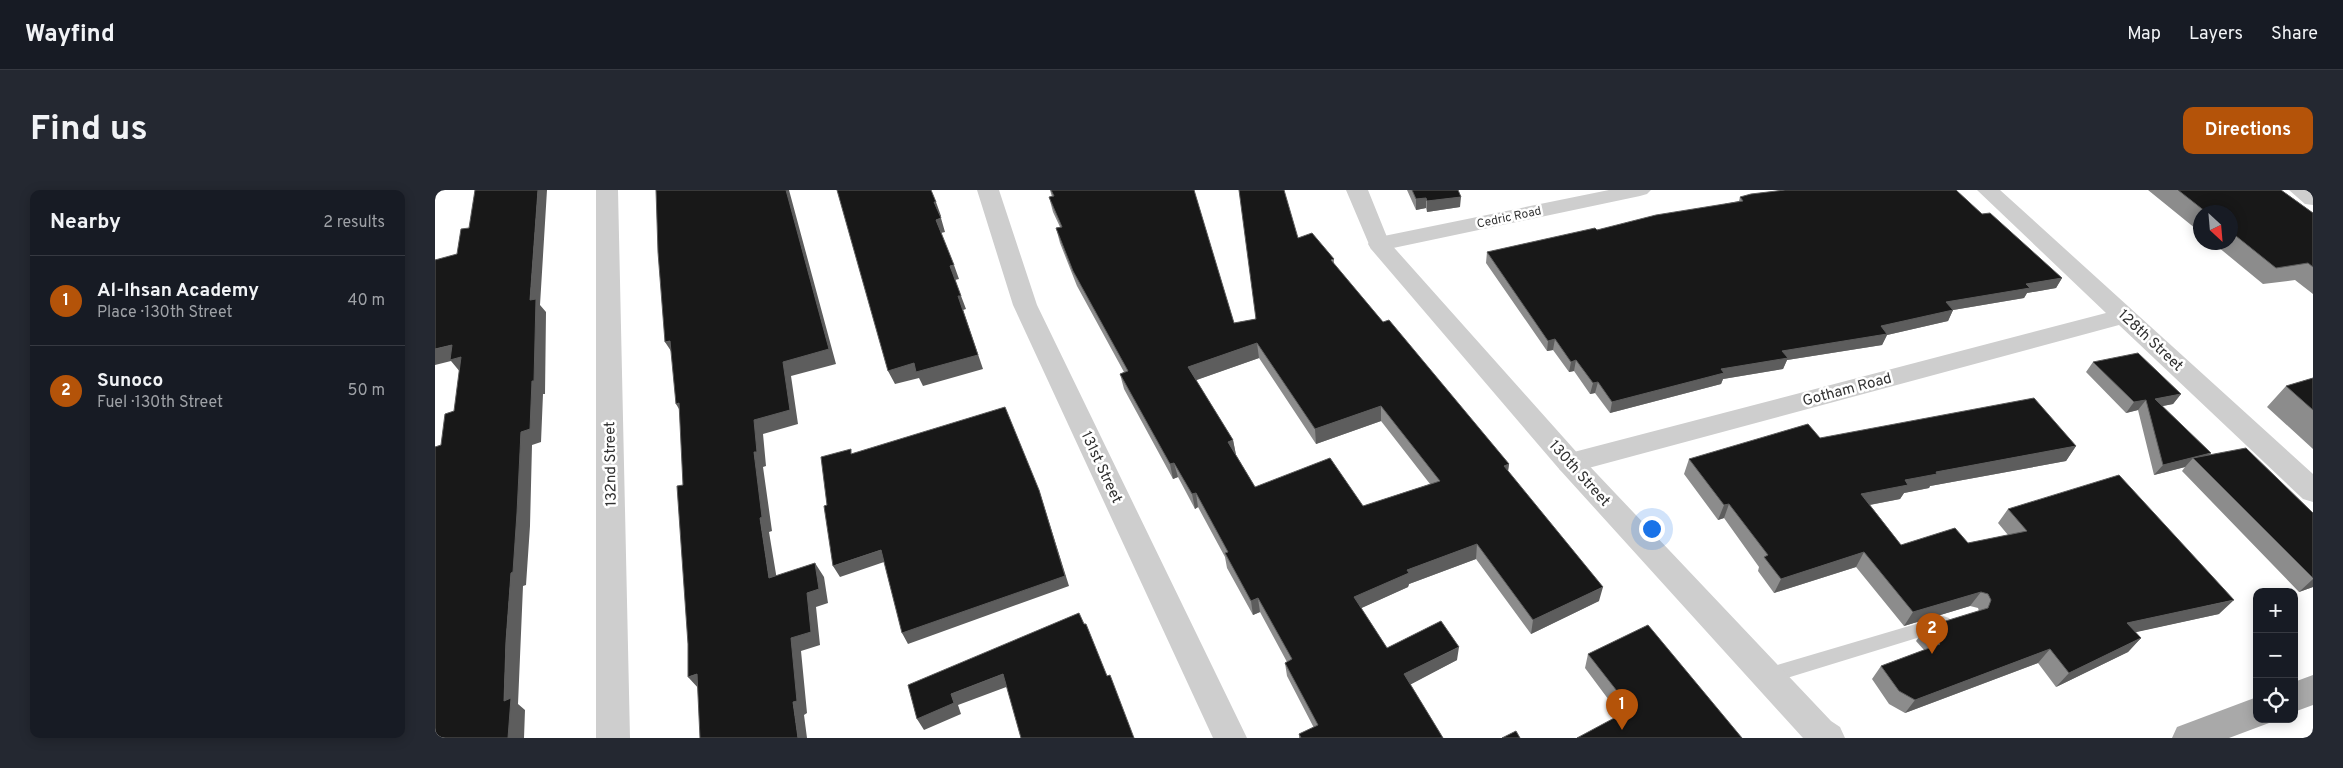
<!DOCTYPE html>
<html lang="en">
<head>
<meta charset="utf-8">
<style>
  :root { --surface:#171b24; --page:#242831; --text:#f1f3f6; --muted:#9ea1a6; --line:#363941; --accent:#b45309 }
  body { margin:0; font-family:Overpass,sans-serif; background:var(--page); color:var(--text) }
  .controls { position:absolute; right:15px; bottom:15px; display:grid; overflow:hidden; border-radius:10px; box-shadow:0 2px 12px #0003 }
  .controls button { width:45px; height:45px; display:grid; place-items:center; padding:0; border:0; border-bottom:1px solid var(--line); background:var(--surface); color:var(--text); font:25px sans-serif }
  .compass { position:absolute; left:1758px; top:15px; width:45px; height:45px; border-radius:50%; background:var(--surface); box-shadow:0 2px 12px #0003; rotate:154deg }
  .you { position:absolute; left:1216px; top:338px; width:18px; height:18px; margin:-12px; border:4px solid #fff; border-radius:50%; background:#1a73e8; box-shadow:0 0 0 8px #1a73e833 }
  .badge { display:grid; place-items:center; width:32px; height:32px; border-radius:50%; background:var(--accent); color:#fff; font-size:16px; font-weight:700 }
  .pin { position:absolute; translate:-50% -41px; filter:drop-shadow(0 1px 2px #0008) }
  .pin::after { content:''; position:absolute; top:26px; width:18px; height:15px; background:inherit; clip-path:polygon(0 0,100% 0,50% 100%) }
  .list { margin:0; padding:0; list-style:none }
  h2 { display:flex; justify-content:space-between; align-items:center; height:65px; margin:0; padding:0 20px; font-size:21px }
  h2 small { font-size:16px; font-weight:400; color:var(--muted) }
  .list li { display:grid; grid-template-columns:32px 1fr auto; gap:15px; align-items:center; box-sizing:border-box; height:90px; padding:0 20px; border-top:1px solid var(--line) }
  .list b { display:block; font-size:19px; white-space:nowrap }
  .list p { margin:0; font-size:16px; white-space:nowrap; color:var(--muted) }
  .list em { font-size:16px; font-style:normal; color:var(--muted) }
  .icon { flex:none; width:28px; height:28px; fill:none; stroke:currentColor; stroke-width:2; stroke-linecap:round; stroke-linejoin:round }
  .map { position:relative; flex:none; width:1878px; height:548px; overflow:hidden; border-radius:10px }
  header { display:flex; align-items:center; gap:30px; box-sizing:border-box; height:70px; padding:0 25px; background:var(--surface); border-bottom:1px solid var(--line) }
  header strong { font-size:24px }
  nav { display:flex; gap:28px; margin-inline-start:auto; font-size:18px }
  .intro { display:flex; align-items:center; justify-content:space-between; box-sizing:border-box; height:120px; padding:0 30px }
  h1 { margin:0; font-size:35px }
  .button { padding:12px 22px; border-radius:10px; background:var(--accent); color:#fff; font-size:18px; font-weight:700 }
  main { display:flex; gap:30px; padding:0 30px }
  aside { flex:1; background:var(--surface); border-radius:10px; box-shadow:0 2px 12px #0003 }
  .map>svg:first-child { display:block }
</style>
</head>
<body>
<header>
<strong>Wayfind</strong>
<nav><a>Map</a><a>Layers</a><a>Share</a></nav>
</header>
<div class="intro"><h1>Find us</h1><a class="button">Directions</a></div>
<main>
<aside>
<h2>Nearby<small>2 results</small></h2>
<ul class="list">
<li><span class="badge">1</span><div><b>Al-Ihsan Academy</b><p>Place · 130th Street</p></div><em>40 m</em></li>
<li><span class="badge">2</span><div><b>Sunoco</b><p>Fuel · 130th Street</p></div><em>50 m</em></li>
</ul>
</aside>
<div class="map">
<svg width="1878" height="548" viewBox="0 0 1878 548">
  <rect width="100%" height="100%" fill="#fff"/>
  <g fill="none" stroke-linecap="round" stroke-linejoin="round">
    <path fill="#cecece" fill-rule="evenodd" d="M1508 426 1514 428 1517 433 1514 438 1508 440 1332 494 1326 492 1323 486 1326 480 1332 478Z"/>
    <path fill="#cecece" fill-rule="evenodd" d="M161 0H183L195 548H161Z
      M542 0H564L602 115 812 548H778L578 115Z
      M1174 0H1216L1212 4 1205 6 944 61 936 59 933 54 936 49 944 47Z
      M1542 0H1565L1878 284V312L1868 309 1684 135 1135 283 1125 280 1121 273 1125 266 1135 263 1671 123Z
      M1854 0H1878V15L1870 14Z"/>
    <path fill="#cecece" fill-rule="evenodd" d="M911 0H933L954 52 1145 266 1396 531 1405 537 1410 548H1368L1125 280 936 59Z"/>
    <path fill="#a9a9a9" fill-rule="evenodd" d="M1878 485V515L1859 522V492Z
      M1822 507V529H1835L1834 533 1794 548H1737L1742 537Z"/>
  </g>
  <path fill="#8c8c8c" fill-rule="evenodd" d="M615 0H759L799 133 820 129 863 48 899 69V74L948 132 1074 274 1073 281 1164 411 1096 444 1041 369 974 394 973 397 926 418 952 458 1022 470 975 494 1008 548H864V544L879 538 852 486 850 473 852 472 825 422 818 425 792 378 790 367 763 317 760 319 743 287 738 289 689 199 685 184 689 182 642 96 625 53 621 38 625 37 618 22 614 7H617ZM824 168 881 254 946 231 995 294 928 316 820 297 801 265 798 250 761 190Z
    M972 0H1023L1025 17 992 22 991 18 981 20Z
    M1713 0H1846L1878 23V104L1860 90 1828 94 1777 52H1796V22H1766V43Z
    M1305 7 1547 24 1627 88 1621 98 1592 103 1589 108 1518 120 1513 131 1452 145 1447 155 1352 170 1348 179 1288 189 1286 194 1175 223 1160 203 1155 204 1139 181 1134 182 1118 160 1112 161 1051 73 1052 62 1304 11Z
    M1658 172 1746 204 1738 214 1727 216 1774 265 1878 323V397L1864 402 1747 281 1750 277 1719 285 1703 220 1691 223 1651 182Z
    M1878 188V259L1832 217 1851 196Z
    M1385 248 1641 256 1631 271 1495 296 1494 298 1469 303 1465 309 1435 315 1466 355 1533 353 1573 345 1563 333 1573 319 1784 424 1700 442 1706 448 1693 462 1621 497 1603 473 1470 523 1454 514 1437 489 1446 476 1489 460 1481 451 1491 437 1544 421 1543 418 1535 416 1469 436 1421 377 1339 403 1323 381 1324 377 1289 328 1283 330 1249 284 1254 269Z
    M1153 464 1307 548 1185 525 1150 478Z"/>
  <path fill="#5d5d5d" d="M103 0H112L105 115 111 122 110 204H108L106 252 97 255 95 336 91 395 88 396 83 514 90 520 89 548H73L69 511 71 451 86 242 97 191 95 110Z
    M351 0H354L401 174 356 186 363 234 328 244 331 276 328 277 337 341 334 342 344 402 334 388 325 328 319 262V230L348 172Z
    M1026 7 1025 17 992 22V11Z
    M991 8V18L981 20V9Z
    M499 12H501L506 26H504Z
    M506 28 510 42 506 43 501 30Z
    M519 75 524 89 520 90 531 119 528 120 548 179 488 196 484 188 460 194 453 181 523 106 515 76Z
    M1627 88 1621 98 1592 103 1589 108 1518 120 1513 131 1452 145 1447 155 1352 170 1348 179 1288 189 1286 194 1175 223 1177 212 1286 179 1511 112 1591 94Z
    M1120 149 1118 160 1112 161 1113 151Z
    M235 151 240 167 230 152Z
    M822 153 824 168 756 192 753 177Z
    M17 155 27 168 26 183 16 171 0 175V159Z
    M1141 170 1139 181 1134 182 1136 172Z
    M1163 192 1160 203 1155 204 1158 193Z
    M1746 204 1738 214 1713 219 1720 209Z
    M1711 210 1703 220 1691 223 1699 212Z
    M244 213 250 229 241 214Z
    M946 216V231L881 254 880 239Z
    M798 250 801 265 793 252Z
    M1641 256 1631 271 1495 296 1494 298 1469 303 1465 309 1418 318 1426 304 1470 290 1501 282Z
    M1776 263 1767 273 1758 268 1750 277 1719 285 1728 275Z
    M739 273 743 287 738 289 735 274Z
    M1074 274 1072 288 1069 276Z
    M604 300 634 396 473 454 467 443Z
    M761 303 763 317 760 319 757 304Z
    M1294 314 1289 328 1283 330 1289 315Z
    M1042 354 1041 369 974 394 973 397 920 421 919 407 972 380Z
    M446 360 452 371 405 387 398 376Z
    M1429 362 1421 377 1339 403 1346 389Z
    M380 373 389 387 393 413 381 417 385 455 366 461 372 523 369 525 372 548H363L358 512 356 448 372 403Z
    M1878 389V397L1864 402Z
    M1168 397 1164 411 1096 444 1098 430Z
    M1546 402 1535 416 1469 436 1478 422Z
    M823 408 825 422 818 425 816 411Z
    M1799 410 1784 424 1679 447 1692 433Z
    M1706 448 1693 462 1621 497 1634 483Z
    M1024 457 1022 470 969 498V484Z
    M1615 459 1603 473 1470 523 1480 510Z
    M262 484 265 500 253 487Z
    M568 484 574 496 523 515 526 524 489 540 482 529 516 504Z"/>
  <path fill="#181818" stroke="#5d5d5d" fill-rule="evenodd" d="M40 0H103L95 110 101 109 99 191H97L95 239 86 242 82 323 78 382 76 383 71 451 69 511 76 508 73 548H0V257L6 255 10 224 19 221 26 167 15 170 17 155 0 159V70L22 64 26 39 34 38Z
    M221 0H351L394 159 348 172 355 220 319 230 322 262H319L327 327 325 328 334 388 380 373 384 399 372 403 376 442 356 448 362 511 358 512 363 548H265L262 484 253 487V454L242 296 248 295 244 213 241 214 235 151 230 152 223 62Z
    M402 0H496L501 12H499L506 28 501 30 519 75 515 76 526 106H523L543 165 481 182 479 173 453 181Z
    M616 0H759L799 133 821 129 804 0H849L863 48 877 43 899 69 896 70 948 132 954 130 1074 274 1069 276 1168 397 1098 430 1042 354 972 380 974 383 919 407 952 458 1006 431 1024 457 969 484 1008 548H866L864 544 883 535 850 473 857 469 823 408 816 411 790 363 793 362 761 303 757 304 739 273 735 274 685 184 693 181 638 81 621 38 627 37 614 7 619 6ZM822 153 880 239 946 216 1005 291 928 316 895 268 820 297 793 252 798 250 753 177Z
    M977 0H1023L1026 7 992 11 991 8 981 9Z
    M1350 0H1521L1547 24 1555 23 1627 88 1591 94 1595 98 1511 112 1518 120 1446 136 1452 144 1347 161 1353 168 1286 179 1289 183 1177 212 1163 192 1158 193 1141 170 1136 172 1120 149 1113 151 1052 62 1160 38 1162 40 1221 25 1308 11 1305 7 1316 4Z
    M1743 0H1846L1878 23V77L1873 73 1841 78 1796 42V22H1771Z
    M1703 163 1746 204 1720 209 1776 263 1728 275 1711 210 1699 212 1658 172Z
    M1878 188V220L1851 196Z
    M1599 208 1641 256 1501 282 1502 284 1470 290 1473 295 1426 304 1466 355 1520 338 1533 353 1592 341 1573 319 1684 285 1799 410 1692 433 1706 448 1634 483 1615 459 1480 510 1464 501 1446 476 1505 454 1491 437 1553 418 1556 410 1553 404 1546 402 1478 422 1429 362 1346 389 1329 367 1333 365 1294 314 1289 315 1254 269 1373 234 1385 248Z
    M570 217 604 300 630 386 467 443 446 360 398 376 389 316 392 315 386 267 416 259V264Z
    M1811 258 1878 323V388L1758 268Z
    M644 423 649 434H651L672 486 675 485 699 548H586L568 484 516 504 519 513 482 529 473 495Z
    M1213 435 1307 548H1142L1196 519 1153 464Z
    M1081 541 1085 548H1067Z"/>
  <g text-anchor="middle" stroke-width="5" stroke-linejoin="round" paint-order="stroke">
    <g font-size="12" fill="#313131" stroke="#fff">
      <text transform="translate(1074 27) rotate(-12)" y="4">Cedric Road</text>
    </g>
    <g font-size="15" fill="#313131" stroke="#fff">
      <text transform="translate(1716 150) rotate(43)" y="5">128th Street</text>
      <text transform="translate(1412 199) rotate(-15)" y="5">Gotham Road</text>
      <text transform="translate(175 274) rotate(-91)" y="5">132nd Street</text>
      <text transform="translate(667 277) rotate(65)" y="5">131st Street</text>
      <text transform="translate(1145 283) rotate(48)" y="5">130th Street</text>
    </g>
  </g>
</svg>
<div class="controls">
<button>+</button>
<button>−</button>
<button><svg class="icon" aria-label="locate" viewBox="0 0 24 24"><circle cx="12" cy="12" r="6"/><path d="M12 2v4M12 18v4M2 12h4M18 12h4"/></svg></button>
</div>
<svg class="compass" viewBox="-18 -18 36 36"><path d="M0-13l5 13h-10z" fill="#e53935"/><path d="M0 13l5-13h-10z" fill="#9ea1a6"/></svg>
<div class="you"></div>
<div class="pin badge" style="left:1187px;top:540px">1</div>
<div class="pin badge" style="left:1497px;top:464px">2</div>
</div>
</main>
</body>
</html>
